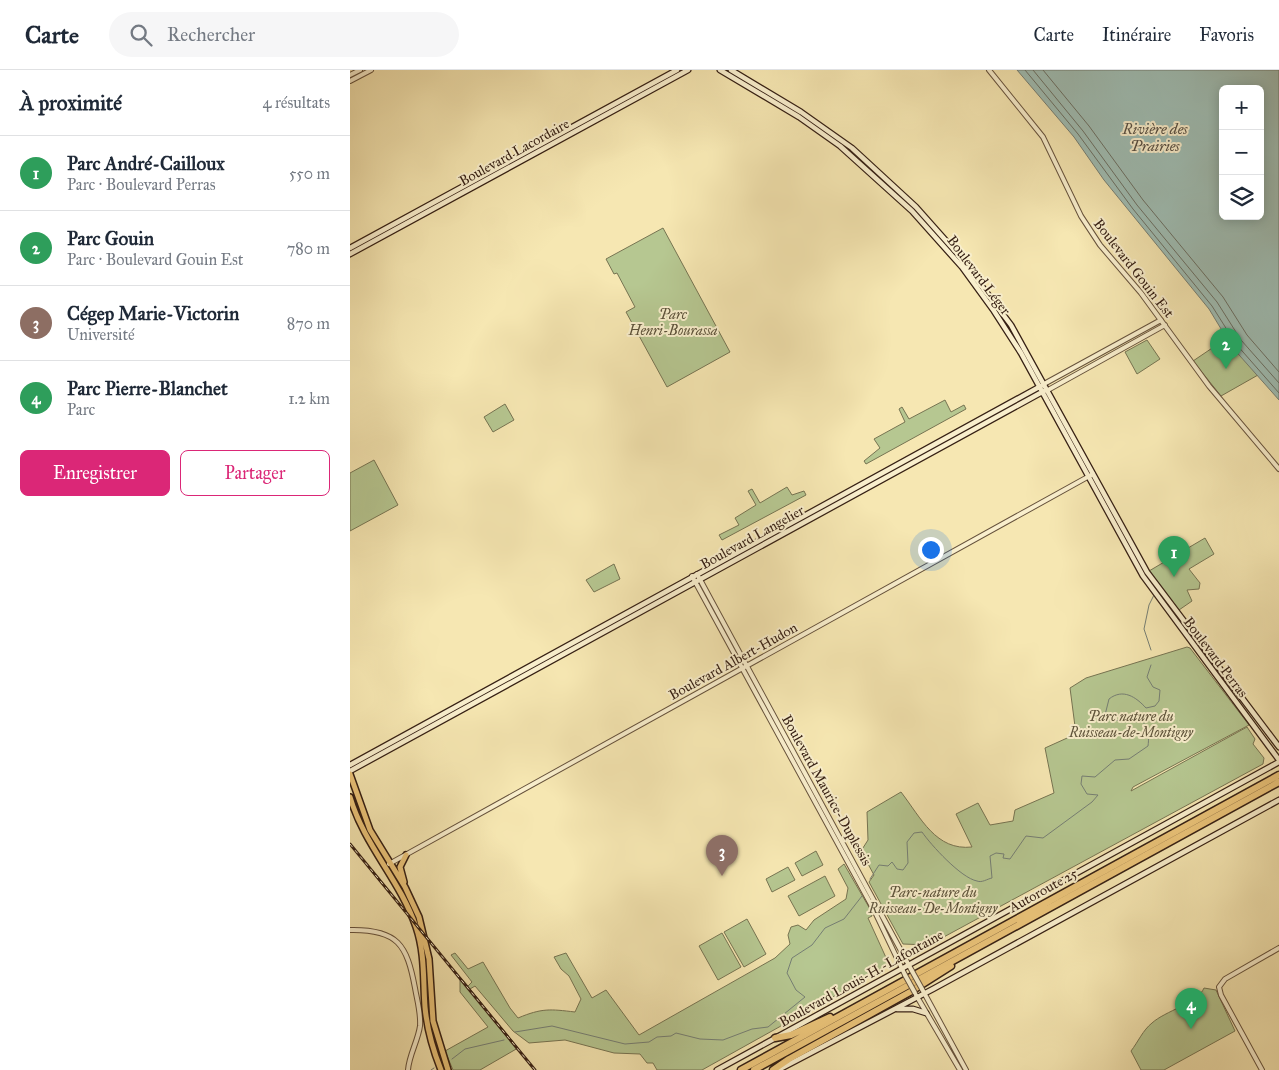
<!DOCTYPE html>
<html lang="fr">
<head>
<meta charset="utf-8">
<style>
  :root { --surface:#fff; --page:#f6f6f7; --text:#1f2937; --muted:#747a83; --line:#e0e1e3; --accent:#db2777 }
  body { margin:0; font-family:"IM FELL Great Primer",serif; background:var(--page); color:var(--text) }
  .controls { position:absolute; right:15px; top:15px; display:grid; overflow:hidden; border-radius:8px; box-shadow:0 2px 12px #0003 }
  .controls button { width:45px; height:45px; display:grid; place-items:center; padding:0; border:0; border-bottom:1px solid var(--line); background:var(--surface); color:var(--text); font:25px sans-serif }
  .you { position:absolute; left:580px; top:479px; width:18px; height:18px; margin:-12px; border:4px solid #fff; border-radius:50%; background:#1a73e8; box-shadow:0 0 0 8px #1a73e833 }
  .badge { display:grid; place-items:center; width:32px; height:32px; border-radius:50%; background:var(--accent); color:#fff; font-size:16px; font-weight:700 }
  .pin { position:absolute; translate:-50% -41px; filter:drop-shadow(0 1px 2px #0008) }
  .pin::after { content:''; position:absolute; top:26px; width:18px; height:15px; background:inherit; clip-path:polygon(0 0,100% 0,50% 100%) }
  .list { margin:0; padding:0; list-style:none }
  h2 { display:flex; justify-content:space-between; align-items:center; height:65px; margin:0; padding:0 20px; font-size:21px }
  h2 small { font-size:16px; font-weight:400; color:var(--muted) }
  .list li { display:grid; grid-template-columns:32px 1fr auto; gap:15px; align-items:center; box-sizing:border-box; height:75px; padding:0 20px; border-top:1px solid var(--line) }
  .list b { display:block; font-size:19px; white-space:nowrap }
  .list p { margin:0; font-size:16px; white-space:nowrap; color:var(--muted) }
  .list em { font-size:16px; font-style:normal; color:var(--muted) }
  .actions { display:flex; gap:10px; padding:15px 20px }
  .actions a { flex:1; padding:11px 0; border:1px solid var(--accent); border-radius:8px; text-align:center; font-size:18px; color:var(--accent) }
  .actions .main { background:var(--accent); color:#fff }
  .icon { flex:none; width:28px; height:28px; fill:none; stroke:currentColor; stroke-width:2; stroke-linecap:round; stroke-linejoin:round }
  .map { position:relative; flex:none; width:929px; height:1000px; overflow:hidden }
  header { display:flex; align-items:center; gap:30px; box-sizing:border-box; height:70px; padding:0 25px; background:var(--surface); border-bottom:1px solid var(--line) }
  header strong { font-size:24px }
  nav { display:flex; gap:28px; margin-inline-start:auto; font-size:18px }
  .search { width:350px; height:45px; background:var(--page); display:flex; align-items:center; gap:12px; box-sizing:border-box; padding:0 18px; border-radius:28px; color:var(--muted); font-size:19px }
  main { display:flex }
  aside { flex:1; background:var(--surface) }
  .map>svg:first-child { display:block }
</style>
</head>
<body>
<header>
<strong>Carte</strong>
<div class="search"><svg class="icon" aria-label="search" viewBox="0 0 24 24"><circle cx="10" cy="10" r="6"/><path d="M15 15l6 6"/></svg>Rechercher</div>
<nav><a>Carte</a><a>Itinéraire</a><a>Favoris</a></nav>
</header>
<main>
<aside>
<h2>À proximité<small>4 résultats</small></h2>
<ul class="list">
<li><span class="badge" style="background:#2e9e5b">1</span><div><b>Parc André-Cailloux</b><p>Parc · Boulevard Perras</p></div><em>550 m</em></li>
<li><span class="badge" style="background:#2e9e5b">2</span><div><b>Parc Gouin</b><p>Parc · Boulevard Gouin Est</p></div><em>780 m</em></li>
<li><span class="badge" style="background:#8d6e63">3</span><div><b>Cégep Marie-Victorin</b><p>Université</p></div><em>870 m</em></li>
<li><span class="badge" style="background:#2e9e5b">4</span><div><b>Parc Pierre-Blanchet</b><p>Parc</p></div><em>1.2 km</em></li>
</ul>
<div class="actions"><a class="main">Enregistrer</a><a>Partager</a></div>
</aside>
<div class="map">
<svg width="929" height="1000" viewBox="0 0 929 1000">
  <rect width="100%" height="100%" fill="#f6e7b2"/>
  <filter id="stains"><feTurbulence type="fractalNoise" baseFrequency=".004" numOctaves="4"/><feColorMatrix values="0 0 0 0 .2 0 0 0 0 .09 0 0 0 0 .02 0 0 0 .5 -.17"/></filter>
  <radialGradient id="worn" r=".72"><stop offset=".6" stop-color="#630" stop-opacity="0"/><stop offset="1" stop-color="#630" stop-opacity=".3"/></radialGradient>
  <path fill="#b6c791" stroke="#767452" d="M313 158 380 282 317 317 276 242 285 237 267 203 264 204 256 189Z
    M877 268 908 305 871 326 843 291Z
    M797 270 810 289 787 304 775 282Z
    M595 330 601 342 614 335 616 339 516 394 514 391 530 378 524 369 555 352 549 339 552 337 559 349Z
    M155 334 164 350 143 362 134 347Z
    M24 390 48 435 0 461V403Z
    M437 417 442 425 454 421 456 425 372 470 369 465 389 455 385 448 406 435 398 421 402 419 410 433Z
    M855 468 864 484 839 499 850 513 849 519 837 520 842 531 829 540 799 501Z
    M264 494 270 509 244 522 236 510Z
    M837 577 840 578 899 655 783 717 781 721 897 657 905 669 903 674 914 688 913 694 579 875 553 874 519 812 524 805 511 781 518 770 517 742 551 722C571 748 586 781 622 777L606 744 628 733 640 755 663 751 665 740 704 723 695 678 726 664 720 618 736 608Z
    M466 781 473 795 452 806 445 793Z
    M494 794 520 839 522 846 518 848 538 892 535 898 352 1000H307L303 993H297L290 984 264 983 215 970 179 973 163 961 125 916 120 919 168 978 130 1000H103L95 981 138 957 110 922V907L118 916 122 912 101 885 105 883 118 899 133 892 160 938 168 948C192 938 200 939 225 942L231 929 219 906 211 899 204 887 216 883 242 928 256 920 289 965 425 888 440 874 438 865 441 857 448 855 456 860 464 850 496 829 498 818 488 799Z
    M438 797 445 810 422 822 416 809Z
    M475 806 485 826 449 846 438 826Z
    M397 849 416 884 394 897 374 862Z
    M372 863 391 897 368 910 349 876Z
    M854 918 866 920 885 961 814 1000H791L781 981C788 972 793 960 802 953 815 941 848 933 854 918Z"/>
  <path fill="#9fbeb5" stroke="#757f75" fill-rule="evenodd" d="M667 0H929V330L882 277 859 239 754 110 724 67ZM873 19H910V146H873Z"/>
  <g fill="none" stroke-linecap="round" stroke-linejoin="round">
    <path stroke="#6a6f64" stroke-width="1" d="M675 0 728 64 783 139 862 236 886 274 929 323
      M683 0 733 61 787 135 867 232 891 270 929 313
      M693 0 739 56 793 130 873 227 897 265 929 302"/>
    <path stroke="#757f75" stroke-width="1" d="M801 580 794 559 799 535 804 525
      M520 809 529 795 538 796 542 792 547 799 553 800 558 793 557 772 564 763 572 762C581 775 611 808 627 811 632 813 637 809 642 808L640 786 646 783 654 784 653 788 660 789 676 766 693 768 742 732 748 725 737 724 731 714 732 706 745 707 765 690 779 689 798 676C800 662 796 651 783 644L772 650 761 651 755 645 759 629C773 618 786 627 796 638L805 636 809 631 810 620 803 617 797 607 801 595
      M165 962 202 956 275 974 299 972 307 967 321 966 326 963 350 969 373 970 402 959 418 957 455 927 446 920 437 903 442 888 462 875 475 858 494 849 512 826
      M102 989 115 979 154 970
      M81 1000 84 998"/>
    <defs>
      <path id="tertiary" d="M639 0 693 67 731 146 750 175 791 223 859 316 929 399
        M0 5 10 0
        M0 11 21 0
        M694 314 811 250
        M698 320 815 255
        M347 504 562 901
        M342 506 524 840 555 905
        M39 794 743 404
        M0 860C48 859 57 875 65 918 67 930 71 943 70 956 68 971 59 985 58 1000
        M572 919 616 1000
        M566 925 610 1000
        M912 1000 871 925 869 917 875 909 929 878"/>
      <path id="secondary" d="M370 0 449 47 490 76 562 141 612 197 644 241 671 283 793 506 929 690
        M381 0 451 42 502 78 566 137 606 182 661 255 797 502 929 677
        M0 178 327 0
        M0 184 338 0
        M0 695 691 316
        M0 701 694 321
        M547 939H563L576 943
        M367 1000 929 692
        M428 1000 583 919 929 730"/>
      <path id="primary" d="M0 704 20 760 55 817 69 847 79 889 83 951 98 1000
        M0 727C14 775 50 810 66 857 75 883 73 910 75 937 77 959 83 980 91 1000
        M54 812 50 797 56 785"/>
      <path id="motorway" d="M425 968 441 965 480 947
        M391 1000 929 705
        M404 1000 929 712
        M423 1000 439 989 560 922 601 896"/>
    </defs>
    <use href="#tertiary" stroke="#66523c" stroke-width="6"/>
    <use href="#secondary" stroke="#362014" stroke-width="7"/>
    <use href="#primary" stroke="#362014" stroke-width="8"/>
    <use href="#motorway" stroke="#362014" stroke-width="9"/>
    <use href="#tertiary" stroke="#f9efcd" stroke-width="4"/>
    <use href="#secondary" stroke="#f9efcd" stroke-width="4.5"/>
    <use href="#primary" stroke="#ebc479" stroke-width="5"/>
    <use href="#motorway" stroke="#ebc479" stroke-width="6"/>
    <defs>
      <path id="rail" d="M0 774 185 1000"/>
    </defs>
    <use href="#rail" stroke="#362014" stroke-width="3"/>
    <use href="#rail" stroke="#f9efcd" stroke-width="1" stroke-dasharray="4" stroke-linecap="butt"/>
    <defs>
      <path id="tertiary-bridge" d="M562 901 572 919
        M555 905 565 923"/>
    </defs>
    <use href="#tertiary-bridge" stroke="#66523c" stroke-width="6" stroke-linecap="butt"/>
    <use href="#tertiary-bridge" stroke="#f9efcd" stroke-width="4"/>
  </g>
  <g text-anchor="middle" stroke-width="4" stroke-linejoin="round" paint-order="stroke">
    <g font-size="14" fill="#362014" stroke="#f9efcd">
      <text transform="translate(164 82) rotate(-29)" y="5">Boulevard Lacordaire</text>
      <text transform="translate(784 198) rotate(52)" y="5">Boulevard Gouin Est</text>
      <text transform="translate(629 205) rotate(53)" y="5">Boulevard Léger</text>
      <text transform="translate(402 467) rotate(-29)" y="5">Boulevard Langelier</text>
      <text transform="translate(866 587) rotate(53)" y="5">Boulevard Perras</text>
      <text transform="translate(383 591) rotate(-29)" y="5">Boulevard Albert-Hudon</text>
      <text transform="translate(477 720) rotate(61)" y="5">Boulevard Maurice-Duplessis</text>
      <text transform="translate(693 820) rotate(-29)" y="5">Autoroute 25</text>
      <text transform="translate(511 908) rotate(-29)" y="5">Boulevard Louis-H.-Lafontaine</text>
    </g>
    <g font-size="14" font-style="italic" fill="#5c523a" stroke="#f9efcd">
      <text x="323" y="249">Parc<tspan x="323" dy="16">Henri-Bourassa</tspan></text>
      <text x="781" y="651">Parc nature du<tspan x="781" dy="16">Ruisseau-de-Montigny</tspan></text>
      <text x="583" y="827">Parc-nature du<tspan x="583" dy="16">Ruisseau-De-Montigny</tspan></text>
    </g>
    <g font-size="15" font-style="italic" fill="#564f44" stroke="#f9efcd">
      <text x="805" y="64">Rivière des<tspan x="805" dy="17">Prairies</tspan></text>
    </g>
  </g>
  <rect width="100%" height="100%" filter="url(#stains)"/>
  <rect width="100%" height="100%" fill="url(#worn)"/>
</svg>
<div class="controls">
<button>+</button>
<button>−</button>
<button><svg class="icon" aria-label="layers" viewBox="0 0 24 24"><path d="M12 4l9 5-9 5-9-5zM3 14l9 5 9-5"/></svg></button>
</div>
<div class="you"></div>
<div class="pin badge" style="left:824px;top:507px;background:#2e9e5b">1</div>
<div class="pin badge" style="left:876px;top:299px;background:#2e9e5b">2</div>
<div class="pin badge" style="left:372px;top:806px;background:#8d6e63">3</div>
<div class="pin badge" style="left:841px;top:959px;background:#2e9e5b">4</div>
</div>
</main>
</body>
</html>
